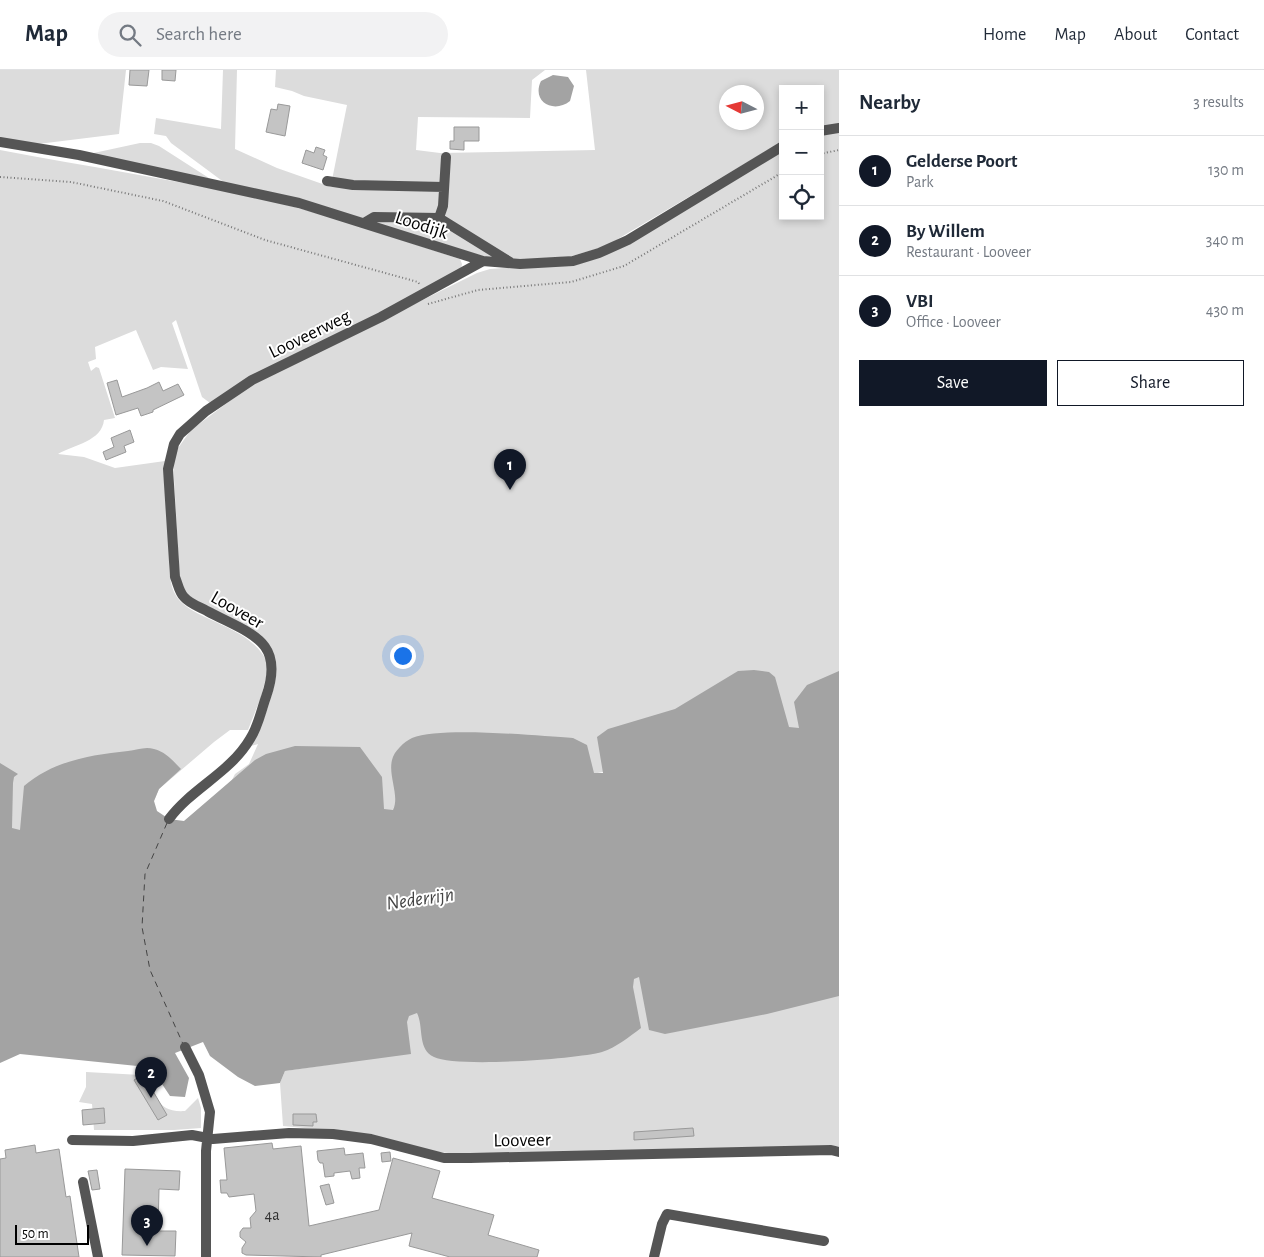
<!DOCTYPE html>
<html lang="en">
<head>
<meta charset="utf-8">
<style>
  :root { --surface:#fff; --page:#f2f2f3; --text:#1f2937; --muted:#747a83; --line:#e0e1e3; --accent:#111827 }
  body { margin:0; font-family:"Alegreya Sans",sans-serif; background:var(--page); color:var(--text) }
  .controls { position:absolute; right:15px; top:15px; display:grid; overflow:hidden; border-radius:0px; box-shadow:0 2px 8px #0003 }
  .controls button { width:45px; height:45px; display:grid; place-items:center; padding:0; border:0; border-bottom:1px solid var(--line); background:var(--surface); color:var(--text); font:25px sans-serif }
  .compass { position:absolute; left:719px; top:15px; width:45px; height:45px; border-radius:50%; background:var(--surface); box-shadow:0 2px 8px #0003; rotate:276deg }
  .scale { position:absolute; left:15px; bottom:12px; width:74px; box-sizing:border-box; padding-left:5px; border:2px solid #000; border-top:0; font-size:14px; line-height:18px; white-space:nowrap; color:#000; -webkit-text-stroke:4px #fff; paint-order:stroke }
  .you { position:absolute; left:402px; top:585px; width:18px; height:18px; margin:-12px; border:4px solid #fff; border-radius:50%; background:#1a73e8; box-shadow:0 0 0 8px #1a73e833 }
  .badge { display:grid; place-items:center; width:32px; height:32px; border-radius:50%; background:var(--accent); color:#fff; font-size:16px; font-weight:700 }
  .pin { position:absolute; translate:-50% -41px; filter:drop-shadow(0 1px 2px #0008) }
  .pin::after { content:''; position:absolute; top:26px; width:18px; height:15px; background:inherit; clip-path:polygon(0 0,100% 0,50% 100%) }
  .list { margin:0; padding:0; list-style:none }
  h2 { display:flex; justify-content:space-between; align-items:center; height:65px; margin:0; padding:0 20px; font-size:21px }
  h2 small { font-size:16px; font-weight:400; color:var(--muted) }
  .list li { display:grid; grid-template-columns:32px 1fr auto; gap:15px; align-items:center; box-sizing:border-box; height:70px; padding:0 20px; border-top:1px solid var(--line) }
  .list b { display:block; font-size:19px; white-space:nowrap }
  .list p { margin:0; font-size:16px; white-space:nowrap; color:var(--muted) }
  .list em { font-size:16px; font-style:normal; color:var(--muted) }
  .actions { display:flex; gap:10px; padding:15px 20px }
  .actions a { flex:1; padding:11px 0; border:1px solid var(--accent); border-radius:0px; text-align:center; font-size:18px; color:var(--accent) }
  .actions .main { background:var(--accent); color:#fff }
  .icon { flex:none; width:28px; height:28px; fill:none; stroke:currentColor; stroke-width:2; stroke-linecap:round; stroke-linejoin:round }
  .map { position:relative; flex:none; width:839px; height:1187px; overflow:hidden }
  header { display:flex; align-items:center; gap:30px; box-sizing:border-box; height:70px; padding:0 25px; background:var(--surface); border-bottom:1px solid var(--line) }
  header strong { font-size:24px }
  nav { display:flex; gap:28px; margin-inline-start:auto; font-size:18px }
  .search { width:350px; height:45px; background:var(--page); display:flex; align-items:center; gap:12px; box-sizing:border-box; padding:0 18px; border-radius:28px; color:var(--muted); font-size:19px }
  main { display:flex }
  aside { flex:1; background:var(--surface) }
  .map>svg:first-child { display:block }
</style>
</head>
<body>
<header>
<strong>Map</strong>
<div class="search"><svg class="icon" aria-label="search" viewBox="0 0 24 24"><circle cx="10" cy="10" r="6"/><path d="M15 15l6 6"/></svg>Search here</div>
<nav><a>Home</a><a>Map</a><a>About</a><a>Contact</a></nav>
</header>
<main>
<div class="map">
<svg width="839" height="1187" viewBox="0 0 839 1187">
  <rect width="100%" height="100%" fill="#fff"/>
  <path fill="#dcdcdc" fill-rule="evenodd" d="M0 0H126L119 64 38 74 0 69Z
    M223 0H237L235 79 277 98 331 117 434 119 441 124V140L435 146 361 148 225 113 171 73 166 66 154 64 156 48 221 59Z
    M276 0H545L532 10 530 48 418 47 416 80 440 83 595 80 586 0H839V54L820 57V19H783V71L606 176 572 186 515 191 445 148 448 114 332 110 347 35 304 26 292 21 275 17ZM726 22H756V52H726Z
    M839 62V644L797 659 603 702 392 740 183 752 231 712 235 704 249 694 258 674 251 676C262 656 282 609 274 587L187 524 180 513 173 391 178 378 191 360 251 315 477 203 490 199 575 193 674 147 783 81V146H820V65Z
    M140 73H151L159 76 212 110 89 84Z
    M0 80C93 98 187 111 279 133 340 148 400 170 460 189L462 194 461 200 210 333 202 327 176 250 172 253 188 299 161 297 153 300 136 260 95 277 96 289 88 292 91 301 96 297 99 298 115 348 104 350C102 371 74 375 58 384L84 387 115 398 165 391C166 420 167 448 169 476 169 491 168 508 174 522 188 553 252 552 269 596L261 627 248 660H230L214 672 159 719 154 731 20 761 0 760Z
    M373 152 440 153 497 188 495 190Z
    M839 854V1076L459 1084 428 1081 358 1063 283 1056 280 1013 285 1001 346 992 342 952Z
    M86 1002 141 1005C158 1023 155 1043 185 1041L198 1028 201 1038V1058L174 1060H94L92 1034 79 1032 86 1017Z"/>
  <path fill="#a3a3a3" d="M553 5 568 7 574 16 570 31C554 44 531 32 541 11Z
    M754 600 769 602 775 607 789 657 799 658 794 632 807 615 839 601V926L767 944 665 964 649 960 639 907 634 909 633 917 641 958C629 967 617 977 602 982 577 989 455 998 434 987 417 979 424 957 417 943L409 946 407 952 411 984 285 1001 280 1013 255 1016 238 1007 210 986 203 972 175 983 189 1008 185 1027 170 1026 156 1005 147 997 20 984 0 993V693L18 704 14 707 13 713 12 758 20 760 24 716C53 691 90 685 128 681 137 680 145 676 154 679 166 682 173 691 181 699L159 719 154 731 157 741 169 749 184 751 255 690 266 684 295 676 360 677 382 707 384 739 393 740C400 726 388 706 392 690 394 681 404 672 412 668 441 656 538 666 573 668L587 675 594 703H603L597 667 608 659 675 639 738 601Z"/>
  <g fill="none" stroke-linecap="round" stroke-linejoin="round">
    <path stroke="#444" stroke-width="1" stroke-dasharray="6 5" stroke-linecap="butt" d="M167 753 145 804 142 857 150 900 183 974"/>
  </g>
  <path fill="#c4c4c4" stroke="#999" d="M130 0H149L147 16 129 15Z
    M162 0H176L175 11 162 10Z
    M278 34 290 36 285 66 266 62 271 39 277 40Z
    M454 57H479V71H464V80L450 79V71H454Z
    M316 77 325 80 323 85 327 87 323 100 302 93 306 80 314 83Z
    M117 310 122 327 147 318 159 312 163 321 178 314 184 325 153 340V342L141 346 138 338 116 345 107 313Z
    M130 360 134 372 124 376 126 382 106 390 103 382 114 377 111 368Z
    M143 1004 167 1045 158 1050 134 1010Z
    M104 1038 105 1053 83 1055 82 1040Z
    M293 1044H316L317 1052H313V1056L293 1055Z
    M693 1058 694 1066 634 1070V1062Z
    M272 1073 273 1079 301 1076 309 1156 379 1140 393 1088 440 1101 432 1128 494 1145 488 1165 539 1180 537 1187H450L409 1176 412 1163 321 1185V1187L246 1185 242 1183V1178L246 1172 240 1167V1162L243 1158H251L250 1148 256 1141 254 1124 229 1127 227 1123H221L220 1110H227L224 1078Z
    M35 1075 36 1083 59 1079 66 1127 70 1126 79 1187H0V1089L6 1088 5 1080Z
    M344 1078 345 1085 363 1083 365 1098H359L360 1108 352 1109 350 1101 334 1103V1106L325 1107 323 1093H320L318 1090 317 1081Z
    M390 1082 391 1091 382 1092 381 1083Z
    M125 1099 180 1101 179 1120 159 1119 158 1161H176L175 1186 122 1185Z
    M97 1100 100 1119 92 1120 88 1101Z
    M329 1114 334 1133 326 1135 320 1116Z"/>
  <g fill="none" stroke-linecap="round" stroke-linejoin="round">
    <path stroke="#777" stroke-width="2" stroke-dasharray="1 2.5" stroke-linecap="butt" d="M820 84 839 80
      M0 107 71 112 163 131 265 170 418 212 420 215
      M428 234 478 220 571 212 624 196 783 102"/>
    <path stroke="#555" stroke-width="10" d="M820 61 839 58
      M0 72 79 85 299 133 483 191 520 194 573 191 599 183 628 170 783 76
      M327 111 353 115 444 117
      M439 148 443 136 446 87
      M364 153 374 147 439 148 510 192
      M169 749C192 718 230 703 250 669 258 657 261 641 266 627 286 570 250 564 207 541 200 537 190 534 184 527 179 522 178 514 175 507L168 399 174 374 180 364 206 341 252 310 381 247 483 191
      M185 977 199 1005 210 1042 206 1081V1187
      M72 1070 133 1071 192 1065 213 1069 289 1063 333 1064 371 1069 444 1088H470L831 1080 839 1082
      M83 1112 98 1187
      M654 1187 662 1154 667 1144 824 1171"/>
  </g>
  <g text-anchor="middle" stroke-width="4" stroke-linejoin="round" paint-order="stroke">
    <g font-size="16" fill="#313131">
      <text x="272" y="1150">4a</text>
    </g>
    <g font-size="19" fill="#000" stroke="#fff">
      <text transform="translate(422 154) rotate(18)" y="7">Loodijk</text>
      <text transform="translate(309 263) rotate(-26)" y="7">Looveerweg</text>
      <text transform="translate(238 539) rotate(30)" y="7">Looveer</text>
      <text transform="translate(522 1069) rotate(-1)" y="7">Looveer</text>
    </g>
    <g font-size="20" font-style="italic" fill="#444" stroke="#fff">
      <text transform="translate(420 828) rotate(-8)" y="7">Nederrijn</text>
    </g>
  </g>
</svg>
<div class="controls">
<button>+</button>
<button>−</button>
<button><svg class="icon" aria-label="locate" viewBox="0 0 24 24"><circle cx="12" cy="12" r="6"/><path d="M12 2v4M12 18v4M2 12h4M18 12h4"/></svg></button>
</div>
<svg class="compass" viewBox="-18 -18 36 36"><path d="M0-13l5 13h-10z" fill="#e53935"/><path d="M0 13l5-13h-10z" fill="#747a83"/></svg>
<div class="scale">50 m</div>
<div class="you"></div>
<div class="pin badge" style="left:510px;top:420px">1</div>
<div class="pin badge" style="left:151px;top:1028px">2</div>
<div class="pin badge" style="left:147px;top:1176px">3</div>
</div>
<aside>
<h2>Nearby<small>3 results</small></h2>
<ul class="list">
<li><span class="badge">1</span><div><b>Gelderse Poort</b><p>Park</p></div><em>130 m</em></li>
<li><span class="badge">2</span><div><b>By Willem</b><p>Restaurant · Looveer</p></div><em>340 m</em></li>
<li><span class="badge">3</span><div><b>VBI</b><p>Office · Looveer</p></div><em>430 m</em></li>
</ul>
<div class="actions"><a class="main">Save</a><a>Share</a></div>
</aside>
</main>
</body>
</html>
